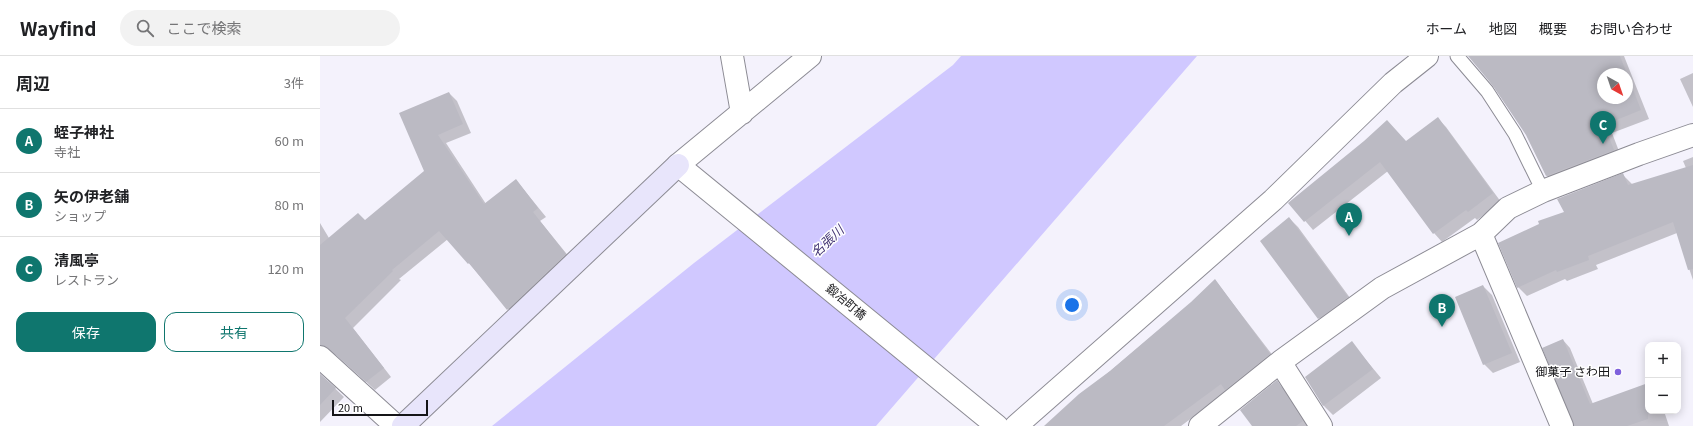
<!DOCTYPE html>
<html lang="ja">
<head>
<meta charset="utf-8">
<style>
  :root { --surface:#fff; --page:#f2f2f2; --text:#202124; --muted:#757577; --line:#e0e0e0; --accent:#0f766e }
  body { margin:0; font-family:Georgia,"Noto Sans JP",serif; background:var(--page); color:var(--text) }
  .controls { position:absolute; right:12px; bottom:12px; display:grid; overflow:hidden; border-radius:8px; box-shadow:0 2px 10px #0003 }
  .controls button { width:36px; height:36px; display:grid; place-items:center; padding:0; border:0; border-bottom:1px solid var(--line); background:var(--surface); color:var(--text); font:20px sans-serif }
  .compass { position:absolute; left:1277px; top:12px; width:36px; height:36px; border-radius:50%; background:var(--surface); box-shadow:0 2px 10px #0003; rotate:140deg }
  .scale { position:absolute; left:12px; bottom:10px; width:96px; box-sizing:border-box; padding-left:4px; border:2px solid #151518; border-top:0; font-size:11px; line-height:14px; white-space:nowrap; color:#151518; -webkit-text-stroke:3px #fff; paint-order:stroke }
  .you { position:absolute; left:752px; top:249px; width:14px; height:14px; margin:-10px; border:3px solid #fff; border-radius:50%; background:#1a73e8; box-shadow:0 0 0 6px #1a73e833 }
  .badge { display:grid; place-items:center; width:26px; height:26px; border-radius:50%; background:var(--accent); color:#fff; font-size:13px; font-weight:700 }
  .pin { position:absolute; translate:-50% -33px; filter:drop-shadow(0 1px 2px #0008) }
  .pin::after { content:''; position:absolute; top:21px; width:14px; height:12px; background:inherit; clip-path:polygon(0 0,100% 0,50% 100%) }
  .list { margin:0; padding:0; list-style:none }
  h2 { display:flex; justify-content:space-between; align-items:center; height:52px; margin:0; padding:0 16px; font-size:17px }
  h2 small { font-size:13px; font-weight:400; color:var(--muted) }
  .list li { display:grid; grid-template-columns:26px 1fr auto; gap:12px; align-items:center; box-sizing:border-box; height:64px; padding:0 16px; border-top:1px solid var(--line) }
  .list b { display:block; font-size:15px; white-space:nowrap }
  .list p { margin:0; font-size:13px; white-space:nowrap; color:var(--muted) }
  .list em { font-size:13px; font-style:normal; color:var(--muted) }
  .actions { display:flex; gap:8px; padding:12px 16px }
  .actions a { flex:1; padding:9px 0; border:1px solid var(--accent); border-radius:12px; text-align:center; font-size:14px; color:var(--accent) }
  .actions .main { background:var(--accent); color:#fff }
  .icon { flex:none; width:22px; height:22px; fill:none; stroke:currentColor; stroke-width:2; stroke-linecap:round; stroke-linejoin:round }
  .map { position:relative; flex:none; width:1373px; height:370px; overflow:hidden }
  header { display:flex; align-items:center; gap:24px; box-sizing:border-box; height:56px; padding:0 20px; background:var(--surface); border-bottom:1px solid var(--line) }
  header strong { font-size:19px }
  nav { display:flex; gap:22px; margin-inline-start:auto; font-size:14px }
  .search { width:280px; height:36px; background:var(--page); display:flex; align-items:center; gap:10px; box-sizing:border-box; padding:0 14px; border-radius:22px; color:var(--muted); font-size:15px }
  main { display:flex }
  aside { flex:1; background:var(--surface) }
  .map>svg:first-child { display:block }
</style>
</head>
<body>
<header>
<strong>Wayfind</strong>
<div class="search"><svg class="icon" aria-label="search" viewBox="0 0 24 24"><circle cx="10" cy="10" r="6"/><path d="M15 15l6 6"/></svg>ここで検索</div>
<nav><a>ホーム</a><a>地図</a><a>概要</a><a>お問い合わせ</a></nav>
</header>
<main>
<aside>
<h2>周辺<small>3件</small></h2>
<ul class="list">
<li><span class="badge">A</span><div><b>蛭子神社</b><p>寺社</p></div><em>60 m</em></li>
<li><span class="badge">B</span><div><b>矢の伊老舗</b><p>ショップ</p></div><em>80 m</em></li>
<li><span class="badge">C</span><div><b>清風亭</b><p>レストラン</p></div><em>120 m</em></li>
</ul>
<div class="actions"><a class="main">保存</a><a>共有</a></div>
</aside>
<div class="map">
<svg width="1373" height="370" viewBox="0 0 1373 370">
  <rect width="100%" height="100%" fill="#f4f2fc"/>
  <path fill="#d0c8ff" d="M641 0H877L556 370H172L374 207 633 9Z"/>
  <path fill="#0003" fill-rule="evenodd" d="M1152 0H1304L1329 63 1292 77 1302 103 1236 128 1227 120 1207 79ZM1283 18H1307V42H1283Z
    M1373 17V51L1360 23Z
    M129 37 137 45 151 77 126 87 166 148 196 124 226 161 220 165 254 207 196 262 128 183 79 223 81 224 33 272 71 321 55 334 18 300 12 297 0 300V167L9 182 45 165 105 116Z
    M1118 63 1126 71 1181 146 1157 164 1155 162 1122 186 1114 177 1068 115 993 174 970 147 1086 86Z
    M1373 101V224L1357 177 1276 209 1278 213 1247 225 1245 223 1207 240 1198 231 1245 156 1303 119 1313 129 1366 112 1363 105Z
    M969 162 978 171 1036 250 1008 271 999 262Z
    M895 224 957 305 908 335 861 370H725L871 247Z
    M1163 230 1172 239 1200 306 1173 317 1164 308Z
    M1243 284 1250 292 1273 348 1328 328V355H1344L1349 370H1255Z
    M1032 287 1061 322 1013 359 1004 350 986 321Z
    M0 318 24 341 0 366Z
    M957 326 964 333 988 370H933Z"/>
  <path fill="#bbbac3" d="M1148 0H1300L1307 18H1283V42H1307V18L1321 54 1284 69 1294 94 1226 120 1206 79 1174 31Z
    M129 36 143 68 118 79 164 148 196 123 218 152 213 156 246 198 187 254 149 207 148 208 119 175 72 214 73 215 25 262 64 312 46 326 8 292 0 289V189L38 157 45 164 104 115 79 57Z
    M1118 61 1173 137 1148 156 1146 154 1113 178 1060 106 984 166 968 147 1044 85 1067 64 1086 85Z
    M1373 109V213L1368 214 1353 166 1268 200 1269 204 1237 216 1236 214 1197 232 1178 187 1219 168 1218 165 1244 156 1237 143 1303 117 1308 129Z
    M969 161 1028 241 998 263 940 185Z
    M895 223 950 298 905 334 901 328 844 370H724L759 338 790 315 871 246Z
    M1163 229 1192 297 1163 309 1135 241Z
    M1243 283 1270 348 1328 327V363L1307 370H1254L1222 292Z
    M1032 285 1053 313 1003 350 985 321Z
    M0 318 16 332 0 349Z
    M957 324 983 365 976 370H932L920 354Z"/>
  <g fill="none" stroke-linecap="round" stroke-linejoin="round">
    <defs>
      <path id="lane" d="M1137 0 1167 35 1195 78 1223 135"/>
      <path id="street" d="M412 0 422 57
        M490 0 358 109 677 370
        M1161 178 1242 370
        M0 301 76 370
        M960 306 1001 370
        M696 370 953 144 1073 27 1107 0
        M880 370 960 306 1062 232 1161 178 1188 152 1223 135 1319 98 1373 79"/>
      <path id="secondary" d="M83 370 358 109"/>
    </defs>
    <use href="#lane" stroke="#8c8b94" stroke-width="15"/>
    <use href="#street" stroke="#8c8b94" stroke-width="24"/>
    <use href="#secondary" stroke="#8c8b94" stroke-width="24"/>
    <use href="#lane" stroke="#fff" stroke-width="13"/>
    <use href="#street" stroke="#fff" stroke-width="22"/>
    <use href="#secondary" stroke="#e8e5fb" stroke-width="22"/>
  </g>
  <circle fill="#7f61dc" stroke="#fff" stroke-width="1.5" cx="1298" cy="316" r="4"/>
  <g text-anchor="middle" stroke-width="3" stroke-linejoin="round" paint-order="stroke">
    <g font-size="12" fill="#151518" stroke="#fff">
      <text transform="translate(526 246) rotate(40)" y="4">鍛冶町橋</text>
    </g>
    <g font-size="12" fill="#151518" stroke="#fff" text-anchor="end">
      <text x="1290" y="320">御菓子 さわ田</text>
    </g>
    <g font-size="13" font-style="italic" fill="#433474" stroke="#fff">
      <text transform="translate(507 185) rotate(-43)" y="5">名張川</text>
    </g>
  </g>
</svg>
<div class="controls">
<button>+</button>
<button>−</button>
</div>
<svg class="compass" viewBox="-18 -18 36 36"><path d="M0-13l5 13h-10z" fill="#e53935"/><path d="M0 13l5-13h-10z" fill="#757577"/></svg>
<div class="scale">20 m</div>
<div class="you"></div>
<div class="pin badge" style="left:1029px;top:180px">A</div>
<div class="pin badge" style="left:1122px;top:271px">B</div>
<div class="pin badge" style="left:1283px;top:88px">C</div>
</div>
</main>
</body>
</html>
